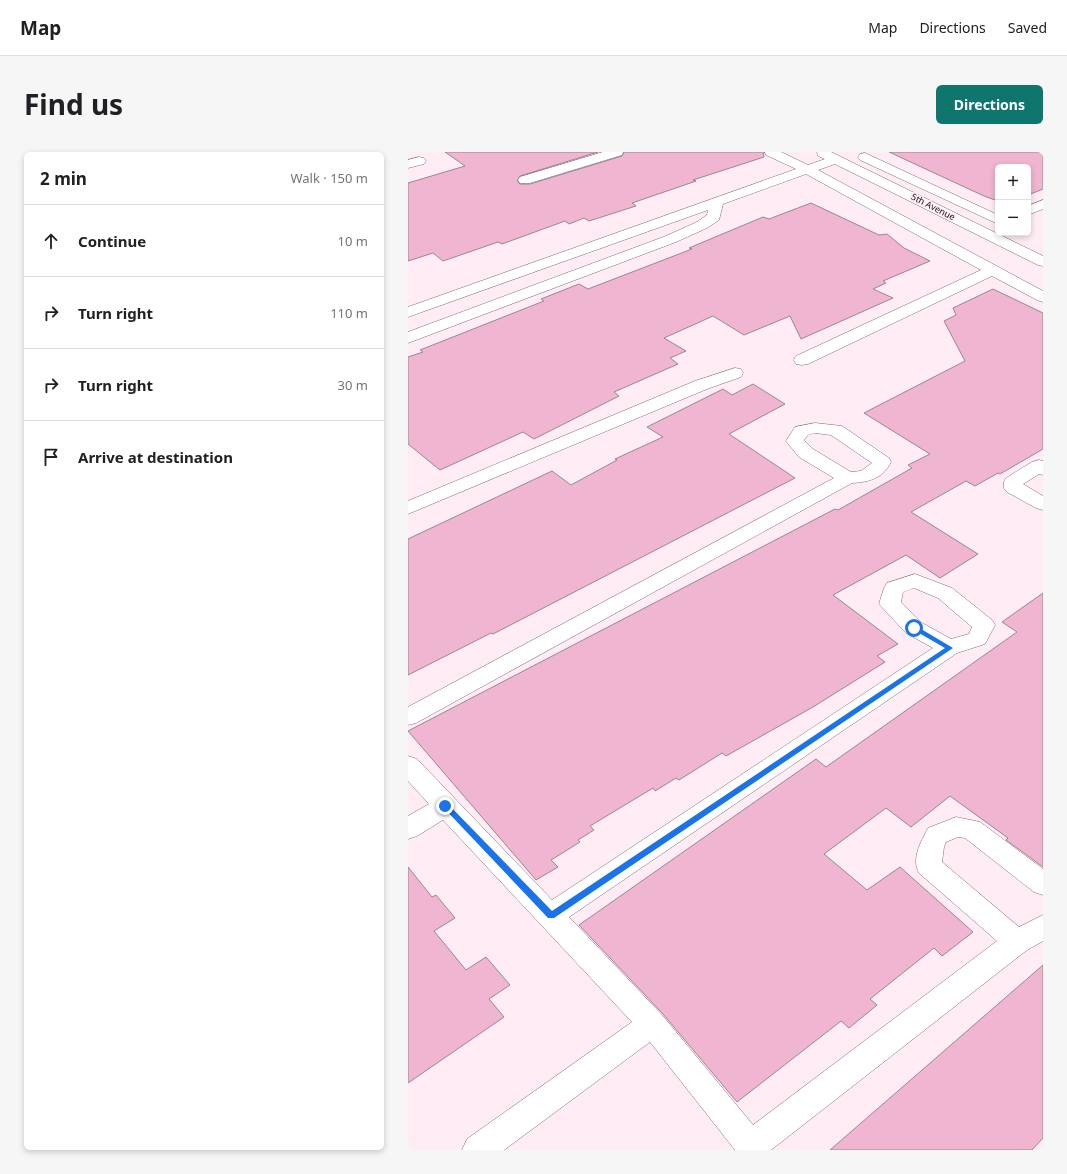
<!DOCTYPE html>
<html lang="en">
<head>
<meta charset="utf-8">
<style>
  :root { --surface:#fff; --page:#f6f6f6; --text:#202124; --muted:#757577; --line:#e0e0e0; --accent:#0f766e }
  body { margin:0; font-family:"Noto Sans",sans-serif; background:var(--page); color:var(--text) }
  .controls { position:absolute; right:12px; top:12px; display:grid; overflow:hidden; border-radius:6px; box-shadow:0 2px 6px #0003 }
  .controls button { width:36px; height:36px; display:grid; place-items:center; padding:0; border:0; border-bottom:1px solid var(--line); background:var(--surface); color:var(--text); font:20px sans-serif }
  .stop { position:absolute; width:12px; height:12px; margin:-9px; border:3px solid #1a73e8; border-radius:50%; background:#fff }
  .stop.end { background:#1a73e8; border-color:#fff; box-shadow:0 1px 4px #0008 }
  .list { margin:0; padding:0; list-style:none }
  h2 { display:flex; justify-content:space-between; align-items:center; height:52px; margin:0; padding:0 16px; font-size:17px }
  h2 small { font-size:13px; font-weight:400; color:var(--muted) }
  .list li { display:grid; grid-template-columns:26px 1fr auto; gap:12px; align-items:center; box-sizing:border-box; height:72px; padding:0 16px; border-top:1px solid var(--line) }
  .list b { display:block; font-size:15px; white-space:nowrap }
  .list em { font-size:13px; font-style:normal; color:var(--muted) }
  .icon { flex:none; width:22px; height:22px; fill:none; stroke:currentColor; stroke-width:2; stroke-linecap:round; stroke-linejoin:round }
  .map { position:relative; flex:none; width:635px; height:998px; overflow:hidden; border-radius:6px }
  header { display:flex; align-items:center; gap:24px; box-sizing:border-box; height:56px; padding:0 20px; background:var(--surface); border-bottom:1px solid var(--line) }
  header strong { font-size:19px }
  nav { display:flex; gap:22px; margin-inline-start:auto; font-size:14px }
  .intro { display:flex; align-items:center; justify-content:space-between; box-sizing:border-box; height:96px; padding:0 24px }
  h1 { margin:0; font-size:28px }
  .button { padding:10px 18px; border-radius:6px; background:var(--accent); color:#fff; font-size:14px; font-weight:700 }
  main { display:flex; gap:24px; padding:0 24px }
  aside { flex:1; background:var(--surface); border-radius:6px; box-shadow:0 2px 6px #0003 }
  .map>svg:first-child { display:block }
</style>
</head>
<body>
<header>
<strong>Map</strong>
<nav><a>Map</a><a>Directions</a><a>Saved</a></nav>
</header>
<div class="intro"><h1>Find us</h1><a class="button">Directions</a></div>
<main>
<aside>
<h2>2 min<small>Walk · 150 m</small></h2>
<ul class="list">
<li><svg class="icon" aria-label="ahead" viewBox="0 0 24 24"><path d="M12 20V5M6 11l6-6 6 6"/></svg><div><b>Continue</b></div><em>10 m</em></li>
<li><svg class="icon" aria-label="right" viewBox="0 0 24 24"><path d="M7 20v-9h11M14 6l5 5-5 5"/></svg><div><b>Turn right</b></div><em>110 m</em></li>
<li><svg class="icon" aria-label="right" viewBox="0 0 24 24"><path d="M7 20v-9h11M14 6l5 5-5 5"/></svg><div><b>Turn right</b></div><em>30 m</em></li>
<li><svg class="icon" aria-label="arrive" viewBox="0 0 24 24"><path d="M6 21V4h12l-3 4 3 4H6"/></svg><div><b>Arrive at destination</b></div></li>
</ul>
</aside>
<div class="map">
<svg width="635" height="998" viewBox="0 0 635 998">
  <rect width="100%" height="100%" fill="#ffecf4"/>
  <path fill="#f0b5d0" stroke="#9c868f" d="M37 0H190L112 24 109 29 112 32H122L214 4 216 0H355L356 5 285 28 288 29 224 51 228 54 181 69 176 66 161 72 157 69 94 92 90 90 35 109 25 101 0 109V31L57 14Z
    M481 0H635V37L620 43V15H590V49L576 44Z
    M403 51 471 83 479 82 496 96 522 109 475 129 478 131 465 137 485 146 393 187 382 164 336 183 305 164 256 186 278 199 262 206 270 212 206 240 211 244 126 287 115 280 32 318 0 292V205L15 200 12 198 136 149 133 147 171 132 180 137 284 97 281 96 355 65 361 67Z
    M585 137 635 161V297L592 322 590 321 567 334 558 329 503 360 570 402 532 426 498 403 425 443 490 492 469 504 477 510 405 555 318 604 314 601 271 628 268 626 247 639 245 636 182 674 186 678 170 688 172 690 143 708 150 715 128 728 0 579 427 357 430 358 504 316 500 313 522 302 456 261 557 209 536 169 548 163 545 156Z
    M345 232 377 252 321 282 387 326 85 482 83 481 0 523V387L144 319 163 333 209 308 207 307 255 285 239 275 315 237 324 243Z
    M635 441V715L598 688 600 686 542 644 503 675 478 656 416 702 459 738 492 715 565 780 534 804 526 796 462 847 469 853 441 876 433 869 329 950 255 862 171 773 408 607 418 615 609 480 594 470Z
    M0 715 24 745 28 743 47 766 26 779 58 818 78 805 102 833 81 847 96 865 0 931Z
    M635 813V986L624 998H422Z"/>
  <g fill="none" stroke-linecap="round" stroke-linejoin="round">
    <defs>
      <path id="minor" d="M195 0H215L214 3 122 31H112L110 28 112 25Z
        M357 0H373L400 13 417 7 410 4 409 0H423L635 104V114L630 113 427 12 410 18 635 139V150L629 148 584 124 400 212 394 213 388 212 386 208 388 204 573 118 398 22 315 52 311 68 299 76 268 90 0 191V180L258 84 289 70 299 63 300 58 0 165V155L388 17 358 3Z
        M457 1 590 63V72L452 8 450 5 452 2Z
        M11 5 16 6 18 9 16 12 0 16V8Z
        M635 48V57L620 63V54Z
        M327 216 333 217 335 221 333 225 299 237 0 362V349L287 229Z
        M407 271 434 274 481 306 483 310C475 326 462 330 444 331L8 571 0 573V555L426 326 391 305 378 289 387 275ZM407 281 423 283 464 311 453 319 443 320 405 297 396 288 400 283Z
        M631 308 635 309V323L631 322 615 332 635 344V358L628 356 599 340 596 336V330L598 326 624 310Z
        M507 422 544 436 584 468 587 473 577 492 549 501 161 765 254 863 345 973 589 789 511 721C503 706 513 690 520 676L548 665 572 670 635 717V743L626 740 557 686 550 685 538 690 536 695 534 710 611 775 635 763V789L619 798 363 998H327L242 890 96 998H54L59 987 224 870 35 668 9 684 0 687V664L21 652 0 629V604L9 607 144 748 525 496 498 481 471 452 476 436 479 431ZM506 436 530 446 564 475 561 482 543 487 514 471 493 450 495 440Z"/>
    </defs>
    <use href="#minor" stroke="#826d76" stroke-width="1"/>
    <use href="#minor" fill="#fff" fill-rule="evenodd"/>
  </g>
  <path fill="#1a73e8" d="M504 474H508L545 496 146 766H140L34 654 37 651 40 652 144 759 537 496 504 477Z"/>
  <g text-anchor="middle" stroke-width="3" stroke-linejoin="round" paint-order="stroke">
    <g font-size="9" fill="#1e161a" stroke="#ffecf4">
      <text transform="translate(525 55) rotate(27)" y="3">5th Avenue</text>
    </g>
  </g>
</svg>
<div class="controls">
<button>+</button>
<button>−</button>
</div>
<div class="stop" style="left:506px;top:476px"></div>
<div class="stop end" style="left:37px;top:654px"></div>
</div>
</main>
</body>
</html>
